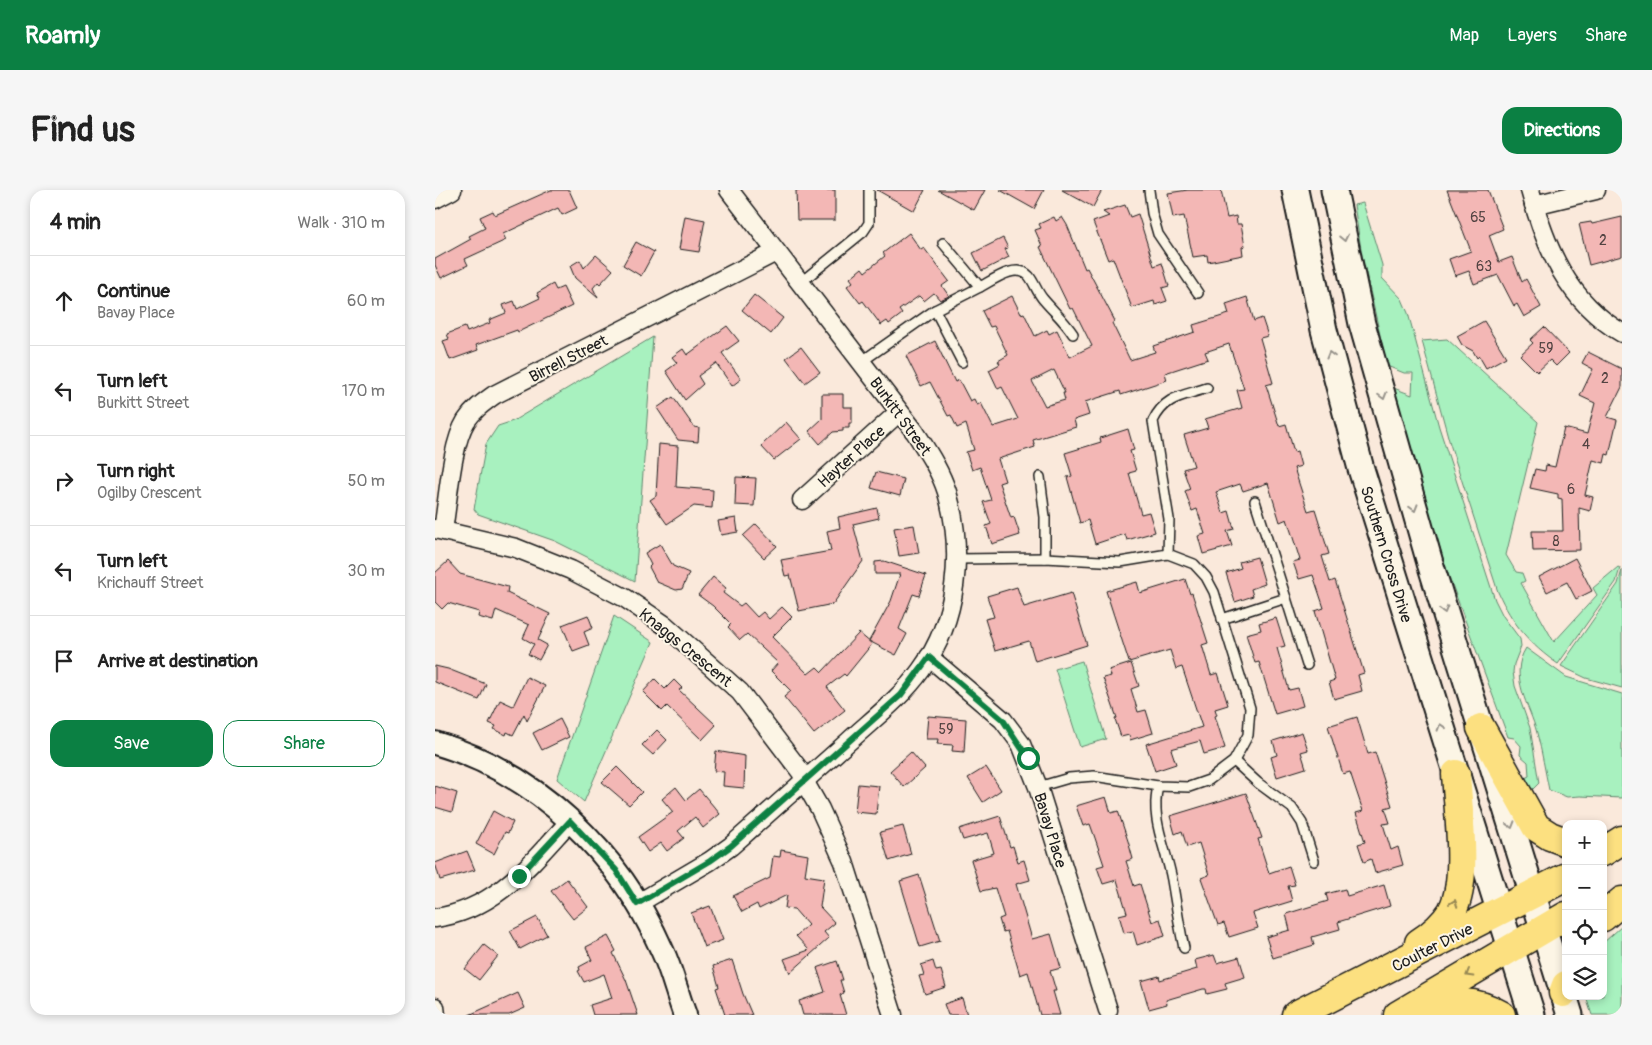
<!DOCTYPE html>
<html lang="en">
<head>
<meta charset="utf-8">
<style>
  body { margin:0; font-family:Pangolin,sans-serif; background:#f6f6f6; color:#222 }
  .controls { position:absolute; right:15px; bottom:15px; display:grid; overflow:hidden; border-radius:10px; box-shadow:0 2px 8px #0003 }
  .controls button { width:45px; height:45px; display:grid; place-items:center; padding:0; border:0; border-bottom:1px solid #e0e0e0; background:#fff; color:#222; font:25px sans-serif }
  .stop { position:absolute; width:15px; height:15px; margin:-11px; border:4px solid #0b8043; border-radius:50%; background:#fff }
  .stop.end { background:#0b8043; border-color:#fff; box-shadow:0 1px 5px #0008 }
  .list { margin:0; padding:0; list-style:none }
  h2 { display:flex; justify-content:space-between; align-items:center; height:65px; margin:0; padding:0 20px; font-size:21px }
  h2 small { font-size:16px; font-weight:400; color:#767676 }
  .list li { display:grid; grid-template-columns:32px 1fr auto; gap:15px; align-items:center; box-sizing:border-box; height:90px; padding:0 20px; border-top:1px solid #e0e0e0 }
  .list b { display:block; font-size:19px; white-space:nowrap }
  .list p { margin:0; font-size:16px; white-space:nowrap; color:#767676 }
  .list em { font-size:16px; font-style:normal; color:#767676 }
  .actions { display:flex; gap:10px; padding:15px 20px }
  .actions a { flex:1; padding:11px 0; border:1px solid #0b8043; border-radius:15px; text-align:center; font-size:18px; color:#0b8043 }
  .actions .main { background:#0b8043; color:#fff }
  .icon { flex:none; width:28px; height:28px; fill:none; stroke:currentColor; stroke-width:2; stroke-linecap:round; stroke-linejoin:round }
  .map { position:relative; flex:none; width:1187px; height:825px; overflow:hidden; border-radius:15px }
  header { display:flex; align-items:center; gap:30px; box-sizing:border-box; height:70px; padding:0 25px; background:#0b8043; color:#fff }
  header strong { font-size:24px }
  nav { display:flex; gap:28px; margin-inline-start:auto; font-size:18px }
  .intro { display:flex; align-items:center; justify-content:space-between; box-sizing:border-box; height:120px; padding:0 30px }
  h1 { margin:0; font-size:35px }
  .button { padding:12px 22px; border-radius:15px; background:#0b8043; color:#fff; font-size:18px; font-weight:700 }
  main { display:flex; gap:30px; padding:0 30px }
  aside { flex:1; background:#fff; border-radius:15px; box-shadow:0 2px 8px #0003 }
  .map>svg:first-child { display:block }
  .green { fill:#a8f1bf; stroke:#62866e }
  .building { fill:#f3b7b5; stroke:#1c1c1c; fill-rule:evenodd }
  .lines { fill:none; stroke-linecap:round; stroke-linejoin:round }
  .service-casing { stroke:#1c1c1c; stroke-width:12 }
  .minor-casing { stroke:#1c1c1c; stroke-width:21 }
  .tertiary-casing { stroke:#1c1c1c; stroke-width:26 }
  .secondary-casing { stroke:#1c1c1c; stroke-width:29 }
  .primary-casing { stroke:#1c1c1c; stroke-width:31 }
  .service { stroke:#fcf5e5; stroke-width:9 }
  .minor { stroke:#fcf5e5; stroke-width:18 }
  .tertiary { stroke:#fcf5e5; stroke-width:22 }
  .secondary { stroke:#fcf5e5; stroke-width:25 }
  .primary { stroke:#fce080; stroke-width:28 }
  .oneway { stroke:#97938b }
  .oneway2 { stroke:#978853 }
  .route { stroke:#0b8043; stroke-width:6 }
  .labels { text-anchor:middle; stroke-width:4; stroke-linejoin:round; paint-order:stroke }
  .number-label { font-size:14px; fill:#524342 }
  .street-label { font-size:16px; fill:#1c1c1c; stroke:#fcf5e5 }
</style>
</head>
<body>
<header>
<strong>Roamly</strong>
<nav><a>Map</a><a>Layers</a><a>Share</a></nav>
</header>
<div class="intro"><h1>Find us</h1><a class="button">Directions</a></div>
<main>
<aside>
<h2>4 min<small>Walk · 310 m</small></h2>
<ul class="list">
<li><svg class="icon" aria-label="ahead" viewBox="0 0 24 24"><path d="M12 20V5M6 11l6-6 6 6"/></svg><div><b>Continue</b><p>Bavay Place</p></div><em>60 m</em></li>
<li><svg class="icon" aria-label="left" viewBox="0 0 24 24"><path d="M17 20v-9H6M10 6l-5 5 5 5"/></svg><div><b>Turn left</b><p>Burkitt Street</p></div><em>170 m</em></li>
<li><svg class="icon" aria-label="right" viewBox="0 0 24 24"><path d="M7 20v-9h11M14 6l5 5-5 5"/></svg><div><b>Turn right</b><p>Ogilby Crescent</p></div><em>50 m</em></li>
<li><svg class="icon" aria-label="left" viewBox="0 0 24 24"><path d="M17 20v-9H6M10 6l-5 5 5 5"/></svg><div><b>Turn left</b><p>Krichauff Street</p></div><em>30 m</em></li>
<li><svg class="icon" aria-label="arrive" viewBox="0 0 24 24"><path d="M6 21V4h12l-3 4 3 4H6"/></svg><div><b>Arrive at destination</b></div></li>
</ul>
<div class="actions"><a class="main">Save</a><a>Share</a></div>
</aside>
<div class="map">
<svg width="1187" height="825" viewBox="0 0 1187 825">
  <rect width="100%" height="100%" fill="#fae9db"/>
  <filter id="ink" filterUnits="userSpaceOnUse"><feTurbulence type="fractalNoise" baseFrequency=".02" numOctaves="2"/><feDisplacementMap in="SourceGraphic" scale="10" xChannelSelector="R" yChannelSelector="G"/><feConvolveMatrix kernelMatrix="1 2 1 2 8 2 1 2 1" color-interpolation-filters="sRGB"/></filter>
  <g filter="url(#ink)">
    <g class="green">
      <path d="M928 13 947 75V88L967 109 973 123 1004 237 1060 410 1068 426 1085 449 1086 456 1079 474 1078 482 1080 496 1095 538 1104 593 1098 599 1091 595 1090 588 1094 586 1093 572 1085 565 1086 556 1079 548 1073 547 1012 381 956 197 977 205 978 183H969L952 176 927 65 919 15Z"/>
      <path d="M218 147 200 391 120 351 43 324 39 319 51 254 63 236 78 231Z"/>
      <path d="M1012 149 1103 232 1071 365 1081 382 1087 383 1090 391 1086 393 1119 452 1162 405 1158 398 1183 377 1185 378 1181 392 1123 474C1095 455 1077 433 1063 402L1015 254 987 151Z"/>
      <path d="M1187 380V498L1151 488 1126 476 1183 394Z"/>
      <path d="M179 426 218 452 149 612 122 589Z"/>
      <path d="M1091 458 1131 487 1187 504V608L1145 606 1132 607 1114 600C1110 581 1107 562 1102 543 1095 516 1073 486 1091 458Z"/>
      <path d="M647 471 671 549 645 557 620 479Z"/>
      <path d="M1187 736V825H1157L1151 807 1168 806V753Z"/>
    </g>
    <g class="building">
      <path d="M116 0H134L142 18 127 25 123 18 68 44 71 50 30 69 33 75 6 88 0 75V69L36 49 34 46 50 38 45 27 58 21 60 25Z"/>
      <path d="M361 0H400V30H362Z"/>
      <path d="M442 0H490L479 21Z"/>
      <path d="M503 0H550L539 20Z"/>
      <path d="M565 0H609L599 19Z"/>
      <path d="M627 0H667L658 17Z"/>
      <path d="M753 0H786L792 28 801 26 802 34H806L810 56 807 57 808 65 773 72 772 65 758 67 749 26 738 28 733 3Z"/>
      <path d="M1012 0H1053L1068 39 1054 45 1064 72 1077 67 1087 92 1091 89 1106 117 1089 127 1082 114 1079 116 1063 85 1039 94 1034 81 1020 86 1014 69 1036 61Z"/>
      <path d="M690 15 695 27 703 24 719 76 727 73 734 96 727 98 732 111 720 115 719 111 697 118 678 68 673 70 658 32 674 26 668 22Z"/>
      <path d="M250 26 270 30 264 62 244 59Z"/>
      <path d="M619 27 621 31 627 27 632 35 650 79 652 78 680 131 677 133 695 170 720 162 718 156 760 142 758 135 794 124 791 114 812 107 819 131 827 128 833 146 825 148 838 193 831 195 844 236 851 234 859 262 862 261 866 276 859 278 873 321 880 319 894 364 887 366 895 392 900 390 929 483 923 485 927 501 899 509 894 492 900 490 880 421 889 418 878 385 864 389 858 372 865 370 860 354 852 329 845 332 833 293 808 301 805 294 781 302 788 323 794 321 799 339 792 341 797 356 768 364 763 346 770 344 762 319 757 321 750 301 755 299 748 279 759 276 749 245 773 238 770 229 807 218 802 200 809 199 794 154 770 162 773 169 730 183 732 190 686 205 685 201 650 212 654 225 639 230 641 237 598 250 600 257 563 269 570 291 564 293 576 328 579 327 585 345 557 354 551 336 556 334 548 312 556 310 545 277 537 280 531 262 539 260 531 234 522 238 516 225 513 226 495 192 486 196 471 166 500 151 520 192 524 190 535 211 539 209 542 215 546 213 558 237 583 229 567 197 563 199 554 180 565 174 563 171 573 165 559 136 555 137 547 121 577 106 586 124 589 123 600 146 612 140 614 144 622 140 635 167 657 156 638 118 635 119 605 57 607 56 600 40 606 38 604 34ZM619 180 630 203H628L630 210 610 216 597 191Z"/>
      <path d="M1187 27V66L1154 75 1144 34 1156 32 1157 34Z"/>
      <path d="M474 43 486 60 489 58 514 91 507 96 514 106 505 110 499 103 489 111 484 106 464 120 467 124 454 134 452 131 446 135 428 111 425 113 412 96 418 92 415 88 427 78 430 82 450 66 448 63Z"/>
      <path d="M568 48 573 58 570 59 574 67 547 81 538 63Z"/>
      <path d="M201 52 219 62 206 86 188 75Z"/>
      <path d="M161 65 178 80 165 94 163 92 158 98 163 108 140 88 135 76 145 70 149 78Z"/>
      <path d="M118 94 121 100 128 97 137 116 83 142 82 140 41 155 43 160 15 170 8 151 14 149 12 144 30 137 32 142 55 133 54 130 71 123 68 115 79 111 82 119 105 108 102 103Z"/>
      <path d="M319 105 348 128 336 144 307 120Z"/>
      <path d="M1049 131 1071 167 1051 178 1044 166 1042 168 1038 161 1027 155 1022 146Z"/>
      <path d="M292 136 304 151 287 163 306 189 297 196 281 173 263 186 268 194 250 210 231 181 242 173 237 167 248 159 252 165Z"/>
      <path d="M1109 137 1134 163 1121 176 1115 170 1102 182 1085 165 1098 153 1095 150Z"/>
      <path d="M366 157 385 182 370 193 351 168Z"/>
      <path d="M1153 162 1187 179V197L1172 227 1182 230 1174 265 1171 264 1169 273 1158 270 1150 305 1158 307 1155 321 1144 318 1145 360 1098 361 1097 341H1128L1127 309 1123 308V304L1095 298 1100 279 1110 281 1111 275 1120 277 1129 238 1152 244 1160 213 1145 206 1158 179 1147 173Z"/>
      <path d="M387 204H408V217H417V233H414V238H408V241L398 242 385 254 374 241 387 229Z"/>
      <path d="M238 207 259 237 264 238 263 252 243 250 222 218Z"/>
      <path d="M351 232 366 249 339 270 326 256Z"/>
      <path d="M693 239 699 260 695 261 701 281 694 283 706 324 714 322 720 342 692 350 690 344 660 354 653 330 645 333 632 287 637 286 630 263 666 252 665 248Z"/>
      <path d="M224 254 243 256 241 297 278 300 277 318 259 316 232 334 215 310 221 306Z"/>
      <path d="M441 282 469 289 465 306 436 298Z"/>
      <path d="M301 287 321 288 319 316 300 315Z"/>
      <path d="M442 318 444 328 418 334 428 371 398 414 364 421 355 385 350 386 346 370 396 361 392 341 405 338 403 327Z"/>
      <path d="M301 328 303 342 286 345 283 331Z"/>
      <path d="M321 334 342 356 329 368 308 346Z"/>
      <path d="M479 335 484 363 464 366 459 338Z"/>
      <path d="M225 354 238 376 254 383 247 399 241 400 222 392 214 377 216 375 210 363Z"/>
      <path d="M822 367 830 394 816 399 818 406 800 412 791 383 806 378 804 372Z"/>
      <path d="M1140 368 1157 401 1141 409 1132 392 1112 402 1104 387Z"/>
      <path d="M13 371 25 384 73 397 72 403 115 424 103 450 112 455 104 470 93 464 99 454 88 448 94 435 61 420 58 431 43 427 44 422 13 413 7 419 0 412V383Z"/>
      <path d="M449 371 491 385 484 406 478 404 464 439 472 444 461 465 434 451 456 411 465 384H440V372Z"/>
      <path d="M278 387 291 398 288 403 305 416 309 413 322 427 328 422 334 429 347 417 357 427 337 447 373 484 382 477 387 482 424 443 437 454 411 486 409 484 392 497 410 520 379 544 349 507 356 501 336 481 343 473 312 444 305 450 293 437 296 434 278 416 263 405Z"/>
      <path d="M750 389 755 404 757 403 773 453 767 455 776 485 783 483 793 515 780 519 782 525 780 526 790 558 769 564 765 551 736 559 741 574 720 581 711 554 767 537 747 477 741 479 735 460 694 472 671 401 702 392 705 403Z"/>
      <path d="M582 397 589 417 636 403 652 455 600 471 594 451 560 461 550 429 559 427 552 406Z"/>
      <path d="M153 425 158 438 149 442 154 455 138 461 127 435Z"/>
      <path d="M841 428 850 456 842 458 854 500 863 498 868 516 840 524 824 472 820 473 811 444 826 440 824 433Z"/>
      <path d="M696 473 704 496 696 499 703 522 711 520 718 543 695 550 694 545 686 547 680 529 682 528 668 488 676 486 674 480Z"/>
      <path d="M0 476 13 479 51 494 44 510 0 492Z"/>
      <path d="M92 487 110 496 92 531 89 524 78 545 72 542 71 545 59 539 61 536 54 533 65 510 78 516Z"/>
      <path d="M220 489 230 499 239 490 247 498 244 500 281 535 267 550 232 516 227 521 208 502Z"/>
      <path d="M493 526 531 529 529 562 517 561 518 555 502 554 503 549H491Z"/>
      <path d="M922 527 933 564 940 562 957 616 950 618 955 633 948 634 956 660 963 657 968 675 940 683 936 669 929 672 923 654 930 652 921 623 928 621 915 582 908 584 893 536Z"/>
      <path d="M125 529 134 547 107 560 98 543Z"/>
      <path d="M222 540 232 550 218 565 207 555Z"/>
      <path d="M867 542 873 560 866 562 871 578 842 587 836 567 842 565 838 551Z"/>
      <path d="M281 561 310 566 309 598 288 596 289 582 279 581Z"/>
      <path d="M476 562 490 578 469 597 455 581Z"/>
      <path d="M182 577 207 602 194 615 167 592Z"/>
      <path d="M551 577 566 600 548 612 533 588Z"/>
      <path d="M423 594 444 596 441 624 420 622Z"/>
      <path d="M0 596 22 603 17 622 0 617Z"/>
      <path d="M241 597 251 610 264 599 285 624 268 638 260 627 243 641 249 648 232 661 226 653 213 662 203 647 238 622 227 609Z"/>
      <path d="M811 603 827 648 823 649 834 683 854 676 860 695 853 696 857 711 818 723 823 738 794 747 789 733 783 735 766 688 774 685 764 653 752 657 747 641 740 644 735 626Z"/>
      <path d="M671 607 676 623 683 621 693 651 698 669 691 671 699 696 705 694 717 732 725 729 730 746 702 755 698 741 689 743 684 725 692 723 682 690 668 694 662 677 669 675 660 648 655 634 648 636 641 616Z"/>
      <path d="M58 621 78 632 73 643 70 642 59 664 41 654Z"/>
      <path d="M565 626 575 657 578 656 583 672 589 670 595 690 581 694 597 749 616 744 626 778 615 781 621 801H618L625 825H605L593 782 585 785 572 741 568 742 564 729 569 727 560 698 546 701 536 670 559 663 553 643 528 650 524 639Z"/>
      <path d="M468 636 476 664 454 671 445 642Z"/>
      <path d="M346 660 373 665 370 685 389 688 385 717 400 733 389 742 394 748 355 783 349 769 374 760 361 746 373 735 359 719 350 718 352 705 324 719 322 714 307 722 298 706 335 688 338 666 345 667Z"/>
      <path d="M32 661 40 680 5 690 0 673Z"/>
      <path d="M484 685 505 751 485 757 465 691Z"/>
      <path d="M132 689 153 717 138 729 116 701Z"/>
      <path d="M949 695 955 716 903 732 905 739 877 747 879 755 838 768 831 747 855 740 851 724 893 711 891 704 910 699 912 706Z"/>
      <path d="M275 716 288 750 269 757 256 723Z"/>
      <path d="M102 727 112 745 85 759 75 741Z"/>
      <path d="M173 746 181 761 178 763 191 790 203 825H158L155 815 177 808 169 784 149 792 143 781 145 780 144 777 157 770 151 757Z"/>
      <path d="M49 755 63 766 44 790 30 779Z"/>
      <path d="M779 765 782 773 804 767 810 787 790 793 792 799 772 804 771 799H768L731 810 732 814 714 819 706 791 724 786 725 790 762 779 760 770Z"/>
      <path d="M297 770 308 804 317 825H290L281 798 284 797 278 776Z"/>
      <path d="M402 771 408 790H405L409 803 405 805 411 825H368L364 811 390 802 382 778Z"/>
      <path d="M498 771 501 781 506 780 511 797 490 804 484 786 489 785 486 775Z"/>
      <path d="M83 803 90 818 74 825H34Z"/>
      <path d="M527 808 532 825H513L509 814Z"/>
    </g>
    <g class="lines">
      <g class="service-casing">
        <g id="service">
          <path d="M714 0 717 23 723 44 763 103"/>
          <path d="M365 93 428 42 434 33V0"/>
          <path d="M545 97C557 91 581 72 594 86 599 92 602 102 608 109 618 121 629 130 638 144"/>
          <path d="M500 120 545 97 508 53"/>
          <path d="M426 172 500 120 527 172"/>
          <path d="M605 287 610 327V368"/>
          <path d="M733 364 734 329 718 231C730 206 748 206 772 198"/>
          <path d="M522 369 610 368 685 372 733 364 759 374 771 387 779 402 815 518 813 545 799 571 774 590 754 597 723 596 659 586 634 588 603 597"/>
          <path d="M851 408 872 475"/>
          <path d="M787 429 851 408 820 311"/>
          <path d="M799 571 823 593 857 618 867 633 879 671"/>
          <path d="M723 596C715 630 731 657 737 690 741 713 744 735 749 758"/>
        </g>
      </g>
      <g class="minor-casing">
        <g id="minor">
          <path d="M1095 0C1110 57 1133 112 1187 143"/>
          <path d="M0 9 17 0"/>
          <path d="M1099 15 1161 0"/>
          <path d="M367 310 464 222"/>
          <path d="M0 339 81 358 136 380 190 408 231 436 305 502 366 582 373 598 385 619 409 672 458 825"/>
          <path d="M8 340C13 312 16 255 31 231 38 220 48 213 59 205L341 62"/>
          <path d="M494 467 568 530 586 554 603 597 673 820"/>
          <path d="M202 714 275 671 296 656C335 621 374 587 413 552 438 529 466 508 486 480 523 430 529 361 512 302 505 280 492 261 480 242L294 0"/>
          <path d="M0 728C61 720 96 673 135 631"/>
          <path d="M0 817 1 825"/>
        </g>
      </g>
      <g class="tertiary-casing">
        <path id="tertiary" d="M0 553C103 583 184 663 227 760 237 781 242 804 250 825"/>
      </g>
      <g class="secondary-casing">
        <g id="secondary">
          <path d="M860 0 889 140 926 279 1097 825"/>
          <path d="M899 0 927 134 995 373 1135 825"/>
        </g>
      </g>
      <g class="primary-casing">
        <g id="primary">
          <path d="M1046 538 1101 637 1115 646 1131 652"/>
          <path d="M1168 662 1187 650"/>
          <path d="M1168 727 1187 711"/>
          <path d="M984 753C996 745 1009 734 1017 721 1034 691 1023 619 1021 584"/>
          <path d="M1128 803 1131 795"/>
          <path d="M989 818C1017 811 1040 809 1066 825"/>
          <path d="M861 825 1131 687"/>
          <path d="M963 825 1131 726"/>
        </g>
      </g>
      <use href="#service" class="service"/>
      <use href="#minor" class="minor"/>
      <use href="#tertiary" class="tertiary"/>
      <use href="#secondary" class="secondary"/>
      <use href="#primary" class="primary"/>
    </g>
    <defs><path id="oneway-chevron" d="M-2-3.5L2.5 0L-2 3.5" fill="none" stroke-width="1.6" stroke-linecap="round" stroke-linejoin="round" transform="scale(1.25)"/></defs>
    <g class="oneway">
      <use href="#oneway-chevron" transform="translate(909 48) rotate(78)"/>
      <use href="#oneway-chevron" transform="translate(895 165) rotate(-105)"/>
      <use href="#oneway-chevron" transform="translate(948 206) rotate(74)"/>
      <use href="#oneway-chevron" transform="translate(979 318) rotate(74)"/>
      <use href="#oneway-chevron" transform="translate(1009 420) rotate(73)"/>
      <use href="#oneway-chevron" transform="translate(1006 537) rotate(-107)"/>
      <use href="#oneway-chevron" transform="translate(1076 635) rotate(73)"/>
    </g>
    <g class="oneway2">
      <use href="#oneway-chevron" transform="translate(1019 713) rotate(-70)"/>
      <use href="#oneway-chevron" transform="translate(1034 784) rotate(150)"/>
    </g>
  </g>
  <g class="lines" filter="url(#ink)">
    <path class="route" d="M84 686 135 631 181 680 202 714 275 671 296 656 466 505 494 467 568 530 593 568"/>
  </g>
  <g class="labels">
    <g class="number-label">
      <text x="1043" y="32">65</text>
      <text x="1168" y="55">2</text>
      <text x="1049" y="81">63</text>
      <text x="1111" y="163">59</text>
      <text x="1170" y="193">2</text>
      <text x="1151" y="259">4</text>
      <text x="1136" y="304">6</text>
      <text x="1121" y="356">8</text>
      <text x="511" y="544">59</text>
    </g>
    <g class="street-label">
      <text transform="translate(133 168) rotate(-27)" y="6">Birrell Street</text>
      <text transform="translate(466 226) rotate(54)" y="6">Burkitt Street</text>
      <text transform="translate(416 266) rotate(-42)" y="6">Hayter Place</text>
      <text transform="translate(952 364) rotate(73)" y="6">Southern Cross Drive</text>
      <text transform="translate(251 457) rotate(39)" y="6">Knaggs Crescent</text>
      <text transform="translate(616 640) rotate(73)" y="6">Bavay Place</text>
      <text transform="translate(997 757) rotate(-27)" y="6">Coulter Drive</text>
    </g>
  </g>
</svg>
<div class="controls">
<button>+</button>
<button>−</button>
<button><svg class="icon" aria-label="locate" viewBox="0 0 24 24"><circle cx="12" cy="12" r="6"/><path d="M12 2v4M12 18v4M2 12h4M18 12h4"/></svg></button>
<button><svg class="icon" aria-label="layers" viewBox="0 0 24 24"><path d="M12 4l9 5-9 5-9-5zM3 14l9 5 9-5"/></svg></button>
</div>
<div class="stop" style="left:593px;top:568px"></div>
<div class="stop end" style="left:84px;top:686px"></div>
</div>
</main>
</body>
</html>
